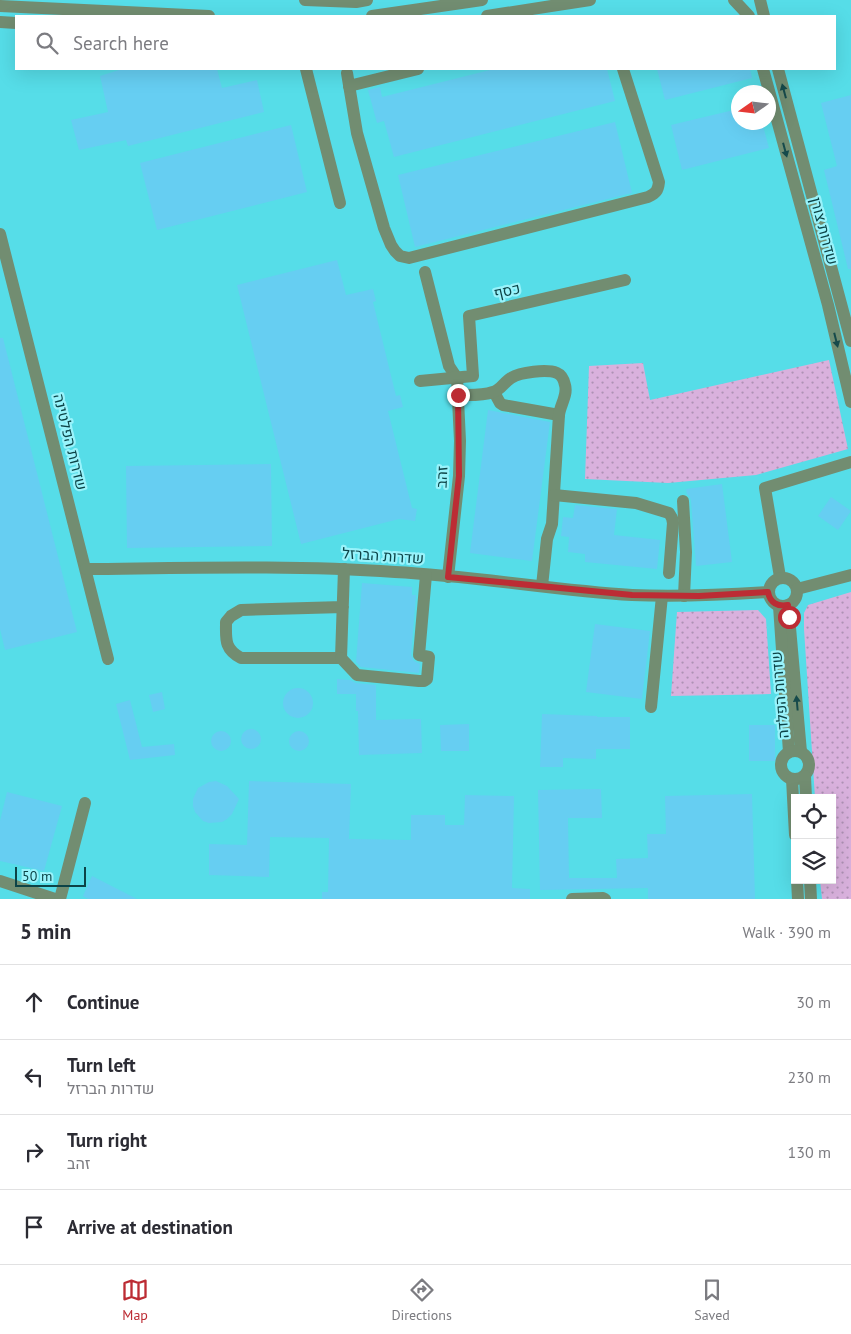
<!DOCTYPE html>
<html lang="en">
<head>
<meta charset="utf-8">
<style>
  body { margin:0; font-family:"PT Sans",Heebo,sans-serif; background:#f7f7f7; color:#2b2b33 }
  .controls { position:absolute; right:15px; bottom:15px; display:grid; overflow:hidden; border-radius:0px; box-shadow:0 5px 20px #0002 }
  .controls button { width:45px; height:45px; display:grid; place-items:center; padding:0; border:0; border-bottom:1px solid #e1e1e2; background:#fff; color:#2b2b33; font:25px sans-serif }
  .compass { position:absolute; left:731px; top:85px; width:45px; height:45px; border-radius:50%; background:#fff; box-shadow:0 5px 20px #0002; rotate:256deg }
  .scale { position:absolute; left:15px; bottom:12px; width:71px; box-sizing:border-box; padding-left:5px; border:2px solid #0c4347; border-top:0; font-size:14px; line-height:18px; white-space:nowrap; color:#0c4347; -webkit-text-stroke:4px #99f3fb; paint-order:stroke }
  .stop { position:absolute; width:15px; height:15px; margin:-11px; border:4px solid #bc2c34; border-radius:50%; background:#fff }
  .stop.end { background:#bc2c34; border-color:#fff; box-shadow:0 1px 5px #0008 }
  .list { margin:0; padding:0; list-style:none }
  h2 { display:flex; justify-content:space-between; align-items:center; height:65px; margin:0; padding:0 20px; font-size:21px }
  h2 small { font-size:16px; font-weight:400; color:#7c7c81 }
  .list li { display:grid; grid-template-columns:32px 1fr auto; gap:15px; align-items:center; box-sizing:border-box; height:75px; padding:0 20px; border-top:1px solid #e1e1e2 }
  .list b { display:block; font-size:19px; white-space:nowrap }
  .list p { margin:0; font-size:16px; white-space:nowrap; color:#7c7c81 }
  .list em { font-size:16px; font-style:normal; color:#7c7c81 }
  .icon { flex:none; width:28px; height:28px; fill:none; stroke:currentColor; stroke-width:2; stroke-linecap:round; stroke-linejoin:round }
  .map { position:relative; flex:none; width:851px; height:899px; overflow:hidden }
  .search { position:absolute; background:#fff; box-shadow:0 5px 20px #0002; left:15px; right:15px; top:15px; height:55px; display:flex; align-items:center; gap:12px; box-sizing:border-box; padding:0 18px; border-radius:0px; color:#7c7c81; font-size:19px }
  .sheet { height:365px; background:#fff }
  nav { display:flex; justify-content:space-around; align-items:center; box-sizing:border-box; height:70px; border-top:1px solid #e1e1e2; background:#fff; font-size:14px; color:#7c7c81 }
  nav a { display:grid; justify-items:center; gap:2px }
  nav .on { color:#bc2c34 }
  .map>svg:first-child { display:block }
  .built { fill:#56dde8; fill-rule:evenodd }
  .grass { fill:url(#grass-dots) }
  .building { fill:#66cef2 }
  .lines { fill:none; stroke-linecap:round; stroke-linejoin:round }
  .minor { stroke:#728d71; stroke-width:12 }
  .oneway { fill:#164a4b }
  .route { stroke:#bc2c34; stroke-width:6 }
  .labels { text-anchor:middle; stroke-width:4.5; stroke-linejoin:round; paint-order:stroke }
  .street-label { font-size:15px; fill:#0c4347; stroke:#99f3fb }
</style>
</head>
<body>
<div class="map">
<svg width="851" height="899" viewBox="0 0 851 899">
  <defs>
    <pattern id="grass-dots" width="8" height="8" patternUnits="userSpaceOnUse" patternTransform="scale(1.25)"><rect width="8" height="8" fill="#d9b1dd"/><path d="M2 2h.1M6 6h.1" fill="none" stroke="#ae92b5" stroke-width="1.8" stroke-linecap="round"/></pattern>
  </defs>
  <rect width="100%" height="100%" fill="#71e9f4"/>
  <path class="built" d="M0 0H851V899H0ZM16 16H835V69H16ZM738 92H768V122H738ZM795 798H832V880H795Z"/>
  <g class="grass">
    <path d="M829 360 848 449 756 475 668 483 585 479 589 366 643 363 650 400Z"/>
    <path d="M851 592V899H822L820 880H832V798H815L804 629V613L808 605Z"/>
    <path d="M758 610 766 619 771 694 671 696 677 612Z"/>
  </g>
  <g class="building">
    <path d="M119 69H217L222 88 257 80 264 112 128 146 126 140 79 150 71 120 108 112 100 76 119 70Z"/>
    <path d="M494 69H607L615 101 394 157 384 121 377 123 368 90 380 87 382 97Z"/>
    <path d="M657 69H750L752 78 665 100Z"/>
    <path d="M851 95V269H848L824 170 837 166 821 103Z"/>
    <path d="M738 109V122H762L769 148 682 170 671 125Z"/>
    <path d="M615 122 632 193 415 247 398 175Z"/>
    <path d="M291 125 307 192 157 230 140 163Z"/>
    <path d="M337 260 346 295 373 289 376 301 373 302 396 396 400 395 403 407 388 411 412 508 417 509 415 521 399 519 301 544 237 285Z"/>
    <path d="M0 338H3L77 632 5 650 0 629Z"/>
    <path d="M488 410 550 422 532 561 470 553Z"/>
    <path d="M271 464 272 546 127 548 126 466Z"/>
    <path d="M722 484 732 562 696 566 691 501 690 497 687 494 686 489Z"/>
    <path d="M831 497 851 511 838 530 818 516Z"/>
    <path d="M575 505 617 509 614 535 660 540 657 569 585 562V554L568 552 569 537 561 536 563 517 573 518Z"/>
    <path d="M362 583 412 587V595H416L411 655 414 661 420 664 419 673 361 667 356 662Z"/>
    <path d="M595 624 650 631 642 699 586 692Z"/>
    <path d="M337 679 350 680 356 683 376 685V720L421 719 422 753 359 755 358 711H356V694H337Z"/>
    <circle cx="298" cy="703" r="15"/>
    <path d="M162 692 165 709 153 712 149 695Z"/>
    <path d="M130 700 142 747 174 744 175 755 130 760 116 704Z"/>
    <path d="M542 714 597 716V717H630V749H596V759L563 758V767H540Z"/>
    <path d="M469 724V751H441L440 725Z"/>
    <rect x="749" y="725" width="26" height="36"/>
    <circle cx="251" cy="739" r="10"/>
    <circle cx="299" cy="741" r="10"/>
    <circle cx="221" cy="741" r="10"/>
    <path d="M216 781 227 786 239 799 232 814 227 819 222 822 209 823 203 821 195 812 193 806V799L198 788 209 782Z"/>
    <path d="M249 781 351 784 349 839 411 840V815H445V825H464L465 795 514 796 512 888 530 889V899H322V892H328L329 838 270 837 269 877 209 875V844L247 845Z"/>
    <path d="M601 789 602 818H568L569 878H617L616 859 648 858 647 834H666L665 796 752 794 755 899H648V888L540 890 538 790Z"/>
    <path d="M7 792 62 806 44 871 0 861V821Z"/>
    <path d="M92 876 137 899H88L83 896Z"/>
  </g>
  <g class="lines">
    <g class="minor">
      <path d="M305 0 356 2 367 0"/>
      <path d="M734 0 749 16"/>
      <path d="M760 0 764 16"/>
      <path d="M0 6 209 16"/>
      <path d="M372 16 482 0"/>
      <path d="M487 16 590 0"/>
      <path d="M0 22 16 23"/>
      <path d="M306 69 340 203"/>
      <path d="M763 69 828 305 851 402"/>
      <path d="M778 69 851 341"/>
      <path d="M347 73 357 133 384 228 391 245 395 251 400 256 409 258 648 197C656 193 658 191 659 182L623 69"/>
      <path d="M349 86 418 69"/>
      <path d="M0 234 108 659"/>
      <path d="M425 272 449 366 457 378 460 441 459 476 448 577"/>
      <path d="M420 381 473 376 469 316 625 280"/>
      <path d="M494 392 500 403 503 405 559 415"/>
      <path d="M458 395C469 395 482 396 493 392 501 390 504 382 511 378 520 372 547 369 557 373 562 375 564 380 565 385 568 395 560 405 559 415L552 524 547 539 542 586"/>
      <path d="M554 495 636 503 669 513 672 518 673 523 669 573"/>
      <path d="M683 501 686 552 684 596"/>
      <path d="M86 569C189 568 292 565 395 572 475 576 553 590 632 595 678 597 723 595 768 592"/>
      <path d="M780 577 765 488 851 462"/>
      <circle cx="783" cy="592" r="14"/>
      <path d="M797 589 851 575"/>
      <path d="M788 605 801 752"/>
      <path d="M779 606 789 752"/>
      <path d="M343 607 241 610 231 616 226 622C226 639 224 649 241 658H341L344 569"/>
      <path d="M341 658 357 675 419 681H424L427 679 429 657 419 655 426 575"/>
      <path d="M651 707 662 596"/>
      <circle cx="795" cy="765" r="14"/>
      <path d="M805 776 806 798"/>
      <path d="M792 779 795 835"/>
      <path d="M797 880 798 899"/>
      <path d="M810 880 811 899"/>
      <path d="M0 881 55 899"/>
      <path d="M60 899 85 803"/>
      <path d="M572 899 603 898 605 899"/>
    </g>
  </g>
  <defs><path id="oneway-solid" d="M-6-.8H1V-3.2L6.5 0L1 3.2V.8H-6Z" transform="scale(1.25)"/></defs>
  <g class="oneway">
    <use href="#oneway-solid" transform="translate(784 91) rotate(-105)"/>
    <use href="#oneway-solid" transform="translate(785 150) rotate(75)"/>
    <use href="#oneway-solid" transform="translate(836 340) rotate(76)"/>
    <use href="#oneway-solid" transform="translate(797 703) rotate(-95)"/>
  </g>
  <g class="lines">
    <path class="route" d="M458 395 459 476 448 577 632 595 699 596 768 592C770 603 778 607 788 605L789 617"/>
  </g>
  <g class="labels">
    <g class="street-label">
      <text transform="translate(824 231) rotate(75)" y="5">שדרות צורן</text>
      <text transform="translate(507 291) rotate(-13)" y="5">כסף</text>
      <text transform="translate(70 442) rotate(76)" y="5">שדרות הפלטינה</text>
      <text transform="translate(442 477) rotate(-87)" y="5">זהב</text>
      <text transform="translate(383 556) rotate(4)" y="5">שדרות הברזל</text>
      <text transform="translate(780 695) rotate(-95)" y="5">שדרות הפלדה</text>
    </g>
  </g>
</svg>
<div class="controls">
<button><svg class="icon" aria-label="locate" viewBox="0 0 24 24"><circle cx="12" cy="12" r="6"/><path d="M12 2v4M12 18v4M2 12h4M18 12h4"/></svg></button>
<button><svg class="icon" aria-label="layers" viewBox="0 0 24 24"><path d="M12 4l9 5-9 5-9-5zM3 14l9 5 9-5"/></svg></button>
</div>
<svg class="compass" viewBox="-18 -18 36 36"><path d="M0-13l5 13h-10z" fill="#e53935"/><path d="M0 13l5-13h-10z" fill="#7c7c81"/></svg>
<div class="scale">50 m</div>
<div class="stop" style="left:789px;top:617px"></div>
<div class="stop end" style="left:458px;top:395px"></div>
<div class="search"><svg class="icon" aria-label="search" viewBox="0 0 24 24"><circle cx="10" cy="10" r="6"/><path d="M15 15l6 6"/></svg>Search here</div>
</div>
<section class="sheet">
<h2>5 min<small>Walk · 390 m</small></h2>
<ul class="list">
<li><svg class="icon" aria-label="ahead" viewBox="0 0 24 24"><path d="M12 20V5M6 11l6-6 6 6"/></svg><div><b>Continue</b></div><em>30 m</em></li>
<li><svg class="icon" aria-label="left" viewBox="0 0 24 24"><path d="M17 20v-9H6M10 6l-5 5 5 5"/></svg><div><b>Turn left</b><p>שדרות הברזל</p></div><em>230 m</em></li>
<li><svg class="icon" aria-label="right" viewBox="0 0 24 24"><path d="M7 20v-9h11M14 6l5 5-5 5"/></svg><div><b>Turn right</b><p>זהב</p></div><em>130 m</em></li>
<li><svg class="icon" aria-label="arrive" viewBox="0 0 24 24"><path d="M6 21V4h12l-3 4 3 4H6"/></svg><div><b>Arrive at destination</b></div></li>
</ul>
</section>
<nav>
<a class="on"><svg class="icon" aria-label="map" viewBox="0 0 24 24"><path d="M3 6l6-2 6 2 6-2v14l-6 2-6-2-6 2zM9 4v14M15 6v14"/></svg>Map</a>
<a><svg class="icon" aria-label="directions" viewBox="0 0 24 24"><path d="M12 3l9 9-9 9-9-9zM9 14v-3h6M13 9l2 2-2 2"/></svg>Directions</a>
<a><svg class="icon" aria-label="saved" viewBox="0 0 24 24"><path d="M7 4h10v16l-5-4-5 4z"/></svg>Saved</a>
</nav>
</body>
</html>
